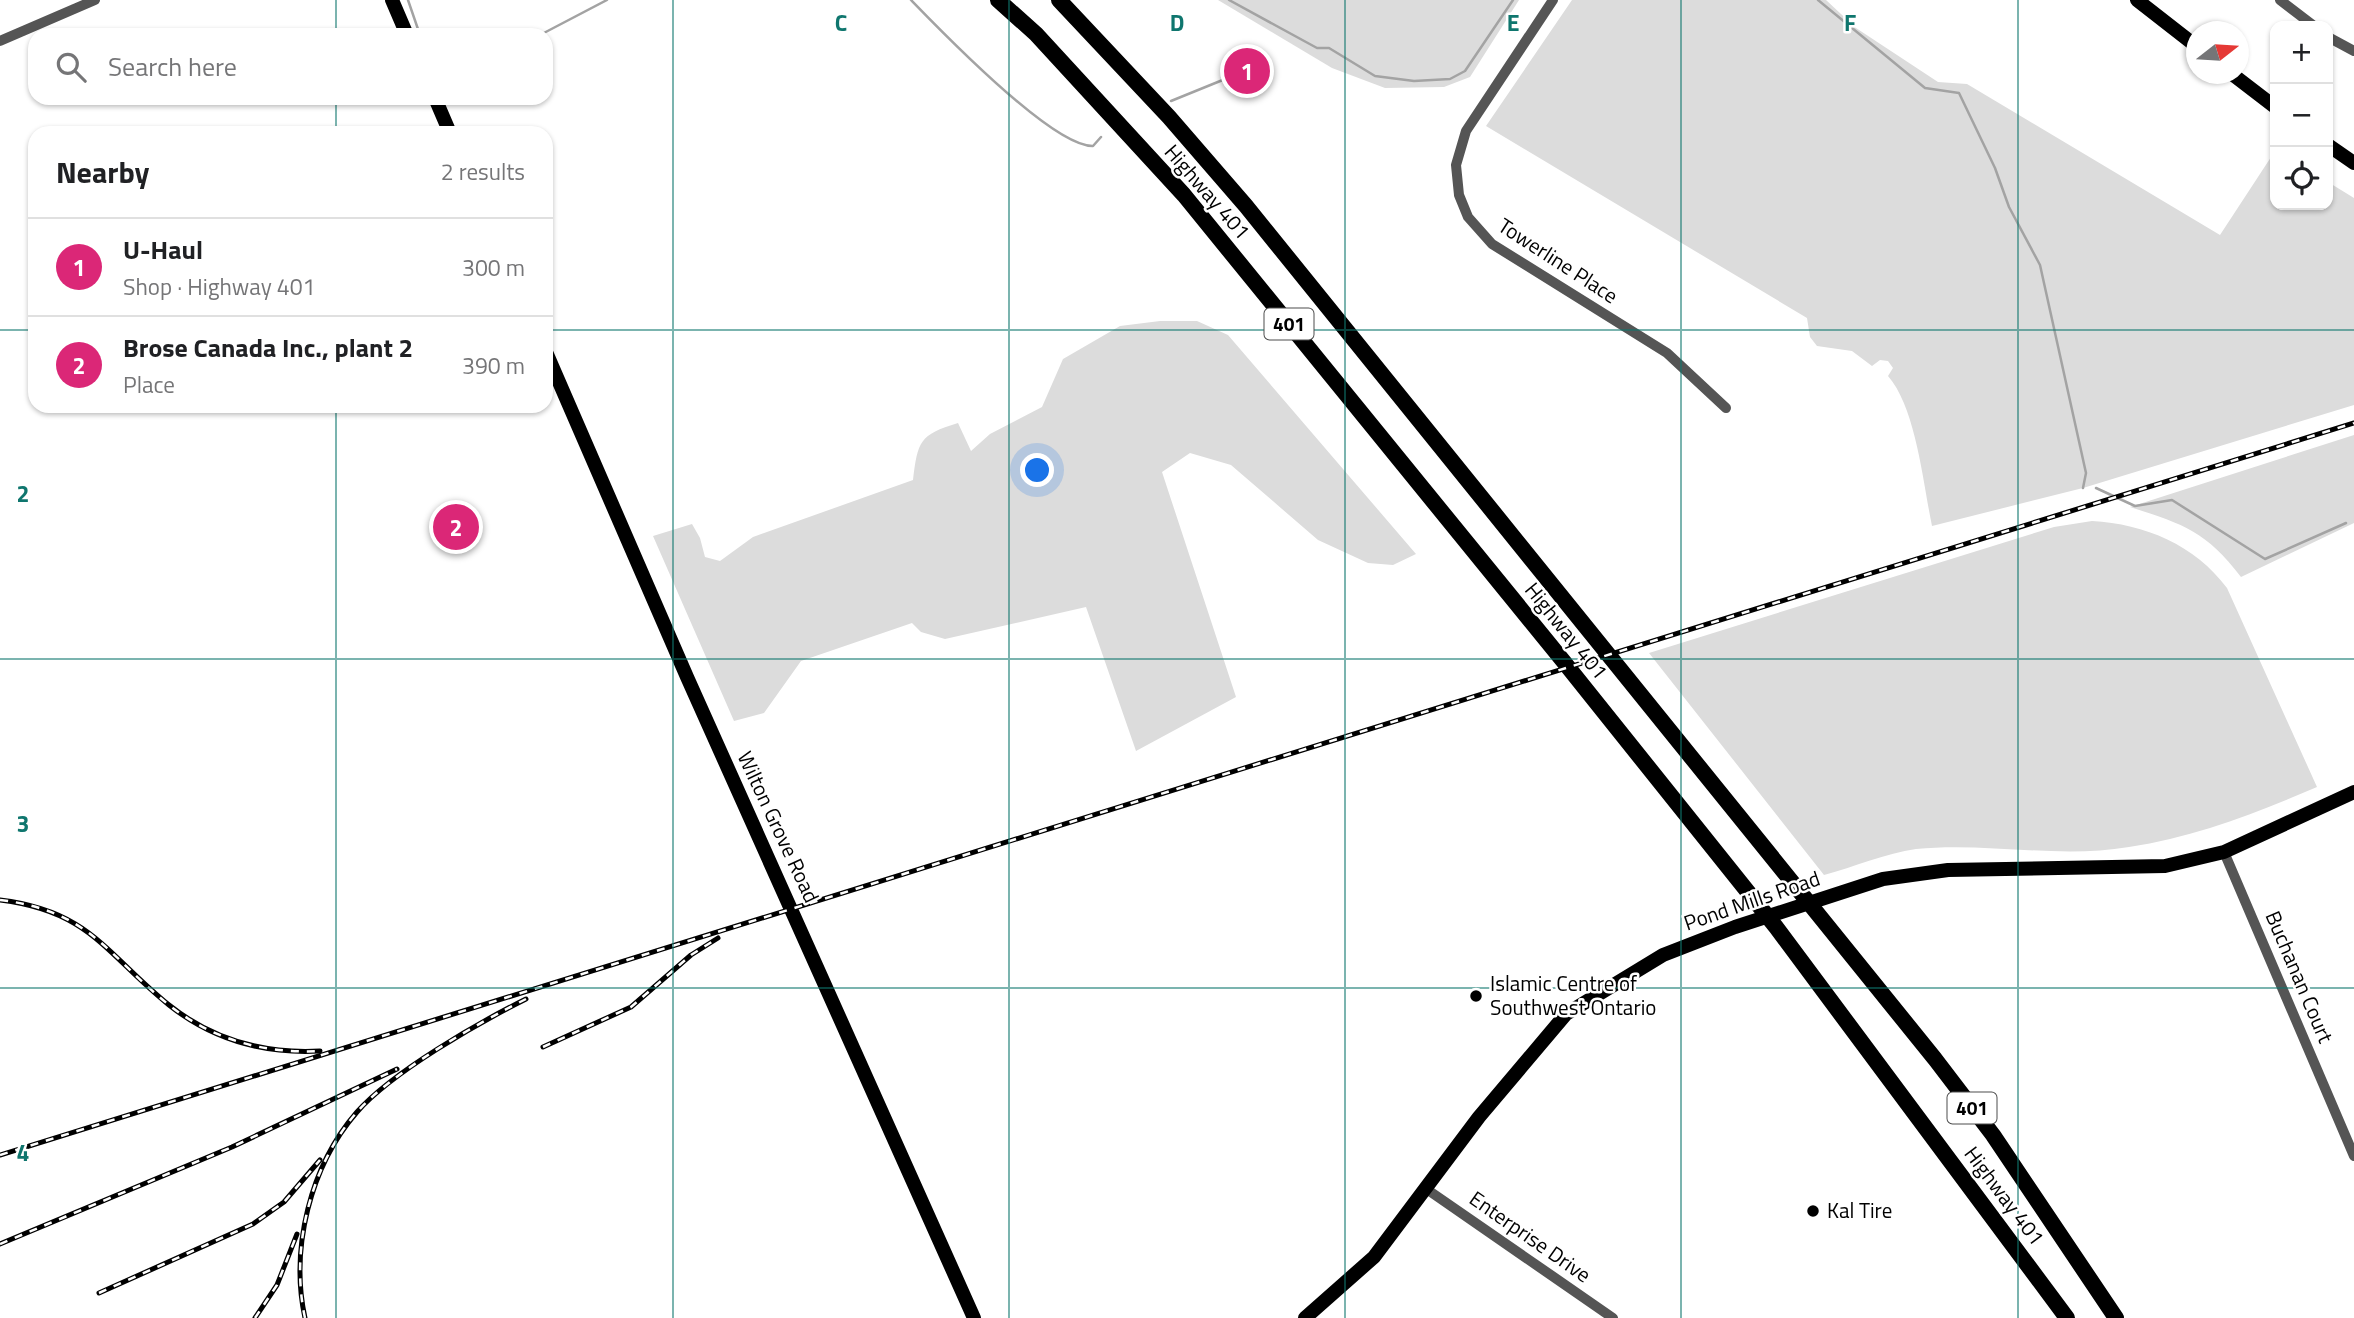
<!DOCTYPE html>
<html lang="en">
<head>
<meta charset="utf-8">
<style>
  body { margin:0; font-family:"Titillium Web",sans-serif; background:#f2f2f2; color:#202124 }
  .controls { position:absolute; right:21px; top:21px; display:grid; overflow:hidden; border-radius:14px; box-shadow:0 2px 5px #0004 }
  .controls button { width:63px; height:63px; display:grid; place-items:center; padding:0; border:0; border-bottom:2px solid #e0e0e0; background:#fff; color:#202124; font:35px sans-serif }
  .compass { position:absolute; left:2186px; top:21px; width:63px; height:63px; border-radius:50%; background:#fff; box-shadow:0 2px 5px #0004; rotate:73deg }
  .you { position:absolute; left:1038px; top:471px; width:24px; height:24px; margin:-18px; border:5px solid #fff; border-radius:50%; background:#1a73e8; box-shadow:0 0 0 10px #1a73e833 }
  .badge { display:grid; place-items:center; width:46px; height:46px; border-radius:50%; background:#db2777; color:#fff; font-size:23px; font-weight:700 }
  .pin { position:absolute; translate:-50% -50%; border:4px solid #fff; box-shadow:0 2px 7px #0006 }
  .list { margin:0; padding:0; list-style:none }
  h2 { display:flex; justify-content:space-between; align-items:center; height:91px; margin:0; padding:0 28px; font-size:30px }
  h2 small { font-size:23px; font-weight:400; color:#757577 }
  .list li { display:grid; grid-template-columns:46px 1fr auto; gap:21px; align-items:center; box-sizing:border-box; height:98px; padding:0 28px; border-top:2px solid #e0e0e0 }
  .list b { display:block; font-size:26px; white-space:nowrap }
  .list p { margin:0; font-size:23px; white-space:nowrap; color:#757577 }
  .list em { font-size:23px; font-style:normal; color:#757577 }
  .icon { flex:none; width:38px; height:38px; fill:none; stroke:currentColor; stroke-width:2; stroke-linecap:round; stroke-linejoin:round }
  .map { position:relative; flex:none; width:2354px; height:1318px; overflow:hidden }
  .search { position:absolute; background:#fff; box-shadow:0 2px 5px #0004; left:28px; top:28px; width:525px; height:77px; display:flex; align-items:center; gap:18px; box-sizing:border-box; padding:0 24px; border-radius:21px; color:#757577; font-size:26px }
  .panel { position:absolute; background:#fff; box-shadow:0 2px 5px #0004; left:28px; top:126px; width:525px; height:287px; border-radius:21px }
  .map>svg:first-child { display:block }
  .green { fill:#dcdcdc }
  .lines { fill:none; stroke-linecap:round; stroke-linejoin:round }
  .stream { stroke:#a3a3a3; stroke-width:2.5 }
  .minor { stroke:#555; stroke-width:10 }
  .major { stroke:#000; stroke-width:14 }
  .highway { stroke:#000; stroke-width:16 }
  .rail-casing { stroke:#000; stroke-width:5 }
  .rail { stroke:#fff; stroke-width:2.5; stroke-dasharray:8; stroke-linecap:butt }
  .grid { fill:none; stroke:#0f766e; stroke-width:2; stroke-opacity:0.55 }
  .poi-dot { fill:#000; stroke:#fff; stroke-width:2.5 }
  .labels { text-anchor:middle; stroke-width:5; stroke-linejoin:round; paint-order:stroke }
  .shield { fill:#fff; stroke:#4c4c4c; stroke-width:2 }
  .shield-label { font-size:19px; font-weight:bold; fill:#000 }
  .street-label { font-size:21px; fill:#000; stroke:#fff }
  .poi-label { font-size:21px; fill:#000; stroke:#fff; text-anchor:start }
  .grid-label { font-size:23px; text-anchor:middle; font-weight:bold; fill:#0f766e; stroke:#fff; stroke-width:5; stroke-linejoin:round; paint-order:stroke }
</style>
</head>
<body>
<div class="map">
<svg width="2354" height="1318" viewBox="0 0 2354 1318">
  <rect width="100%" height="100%" fill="#fff"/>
  <g class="green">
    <path d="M1218 0H1519L1470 77 1444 87 1385 88 1332 68Z"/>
    <path d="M1572 0H1826L1856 28 1938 82 1967 84 2220 235 2275 151V205H2328V182L2354 198V405L2083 488 1932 526C1923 483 1916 408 1888 376L1893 368 1888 361 1880 360 1872 366 1852 351 1817 346 1810 337 1807 318 1486 126Z"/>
    <path d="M1160 321H1197L1228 335 1416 554 1393 565 1368 563 1318 540 1231 465 1190 453 1162 472 1236 697 1136 751 1086 607 945 639 921 632 912 623 801 661 764 713 734 721 653 536 692 524 700 538 705 557 720 561 753 537 913 480C918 441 919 435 958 423L971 451 990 434 1042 407 1063 359 1120 326Z"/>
    <path d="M2354 435V523L2241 577C2206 531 2183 524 2130 507Z"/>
    <path d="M2092 521C2145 524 2195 545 2227 588L2317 787C2256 813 2195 837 2129 847 2059 859 1987 842 1916 849 1886 853 1854 867 1824 875L1649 653 2054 527Z"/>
  </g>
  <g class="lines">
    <g class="stream">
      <path d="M408 0 420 35"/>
      <path d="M911 0C941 31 1053 147 1093 146L1101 137"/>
      <path d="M1229 0 1317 48H1329L1375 76 1414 81 1450 79 1465 71 1513 0"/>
      <path d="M1818 0 1925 88 1959 93 1995 168 2009 207 2040 265 2086 473 2083 488"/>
      <path d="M540 35 607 0"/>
      <path d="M1171 101 1235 75"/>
      <path d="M2096 488 2135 506 2172 500 2265 559 2346 523"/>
    </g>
    <g class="minor">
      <path d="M1553 0 1466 131 1456 165 1459 195 1468 217 1492 244 1667 353 1726 408"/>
      <path d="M2280 0 2314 26"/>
      <path d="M2328 37 2354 51"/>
      <path d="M0 41 95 0"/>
      <path d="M2224 852 2354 1156"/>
      <path d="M1425 1188 1613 1318"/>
    </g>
    <g class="major">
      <path d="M392 0 407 35"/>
      <path d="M2137 0 2196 46"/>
      <path d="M2232 74 2275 107"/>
      <path d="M435 98 450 133"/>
      <path d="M2328 145 2354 163"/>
      <path d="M546 352 687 677 974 1318"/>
      <path d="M1305 1318 1374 1257 1479 1117 1566 1014 1663 955 1735 927 1883 879 1948 870 2165 866 2224 852 2354 792"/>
    </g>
    <g class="highway">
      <path d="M998 0 1036 34 1184 195 1564 662 1776 927 2067 1318"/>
      <path d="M1059 0 1169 117 1246 206 1935 1059 1993 1135 2116 1318"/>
    </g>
    <g class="rail-casing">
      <g id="rail">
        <path d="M0 900C90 911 106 954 169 1005 213 1040 265 1054 320 1051"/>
        <path d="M543 1047 631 1007 691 955 718 938"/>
        <path d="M0 1155 2354 423"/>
        <path d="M0 1244 232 1147 397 1069"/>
        <path d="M99 1293 253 1224 284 1202 320 1160"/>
        <path d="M255 1318 277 1285 297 1234"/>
        <path d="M305 1318C290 1249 310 1166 357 1112 392 1072 478 1023 526 999"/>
      </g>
    </g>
    <use href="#rail" class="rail"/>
  </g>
  <path class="grid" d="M336 0V35M673 0V1318M1009 0V1318M1345 0V1318M1681 0V1318M2018 0V1318M336 98V133M0 330H35M546 330H2354M336 406V1318M0 659H2354M0 988H2354"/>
  <g class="poi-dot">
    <circle cx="1476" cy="996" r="7"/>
    <circle cx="1813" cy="1211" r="7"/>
  </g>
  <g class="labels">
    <g class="shield">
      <rect x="1264.5" y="308.5" width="49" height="31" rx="5"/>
      <rect x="1947.5" y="1092.5" width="49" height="31" rx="5"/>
    </g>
    <g class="shield-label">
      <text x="1289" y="331">401</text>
      <text x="1972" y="1115">401</text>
    </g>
    <g class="street-label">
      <text transform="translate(1207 192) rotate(49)" y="7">Highway 401</text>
      <text transform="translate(1558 261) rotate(33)" y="7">Towerline Place</text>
      <text transform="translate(1566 631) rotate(51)" y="7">Highway 401</text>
      <text transform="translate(778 827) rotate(65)" y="7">Wilton Grove Road</text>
      <text transform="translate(1752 901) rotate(-19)" y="7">Pond Mills Road</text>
      <text transform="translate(2299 977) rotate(67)" y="7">Buchanan Court</text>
      <text transform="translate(2004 1196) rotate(53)" y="7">Highway 401</text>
      <text transform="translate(1530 1237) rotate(35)" y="7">Enterprise Drive</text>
    </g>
    <g class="poi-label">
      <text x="1490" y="991">Islamic Centre of<tspan x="1490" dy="24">Southwest Ontario</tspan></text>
      <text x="1827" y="1218">Kal Tire</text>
    </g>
  </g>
  <g class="grid-label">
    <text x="841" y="31">C</text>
    <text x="1177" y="31">D</text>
    <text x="1513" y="31">E</text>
    <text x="1850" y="31">F</text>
    <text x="23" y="502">2</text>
    <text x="23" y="832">3</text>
    <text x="23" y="1161">4</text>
  </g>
</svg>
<div class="controls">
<button>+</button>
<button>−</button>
<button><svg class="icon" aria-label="locate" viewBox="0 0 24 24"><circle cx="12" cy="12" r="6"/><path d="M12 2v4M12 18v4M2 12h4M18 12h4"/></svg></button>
</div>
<svg class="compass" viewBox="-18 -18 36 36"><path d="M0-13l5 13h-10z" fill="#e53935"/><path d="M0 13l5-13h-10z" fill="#757577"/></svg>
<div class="you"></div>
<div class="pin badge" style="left:1247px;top:71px">1</div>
<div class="pin badge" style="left:456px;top:527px">2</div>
<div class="search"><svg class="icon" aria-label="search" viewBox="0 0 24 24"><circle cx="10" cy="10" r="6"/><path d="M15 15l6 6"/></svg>Search here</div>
<section class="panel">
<h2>Nearby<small>2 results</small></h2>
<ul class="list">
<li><span class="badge">1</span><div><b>U-Haul</b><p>Shop · Highway 401</p></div><em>300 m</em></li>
<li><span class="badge">2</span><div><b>Brose Canada Inc., plant 2</b><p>Place</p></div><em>390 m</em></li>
</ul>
</section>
</div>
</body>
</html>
